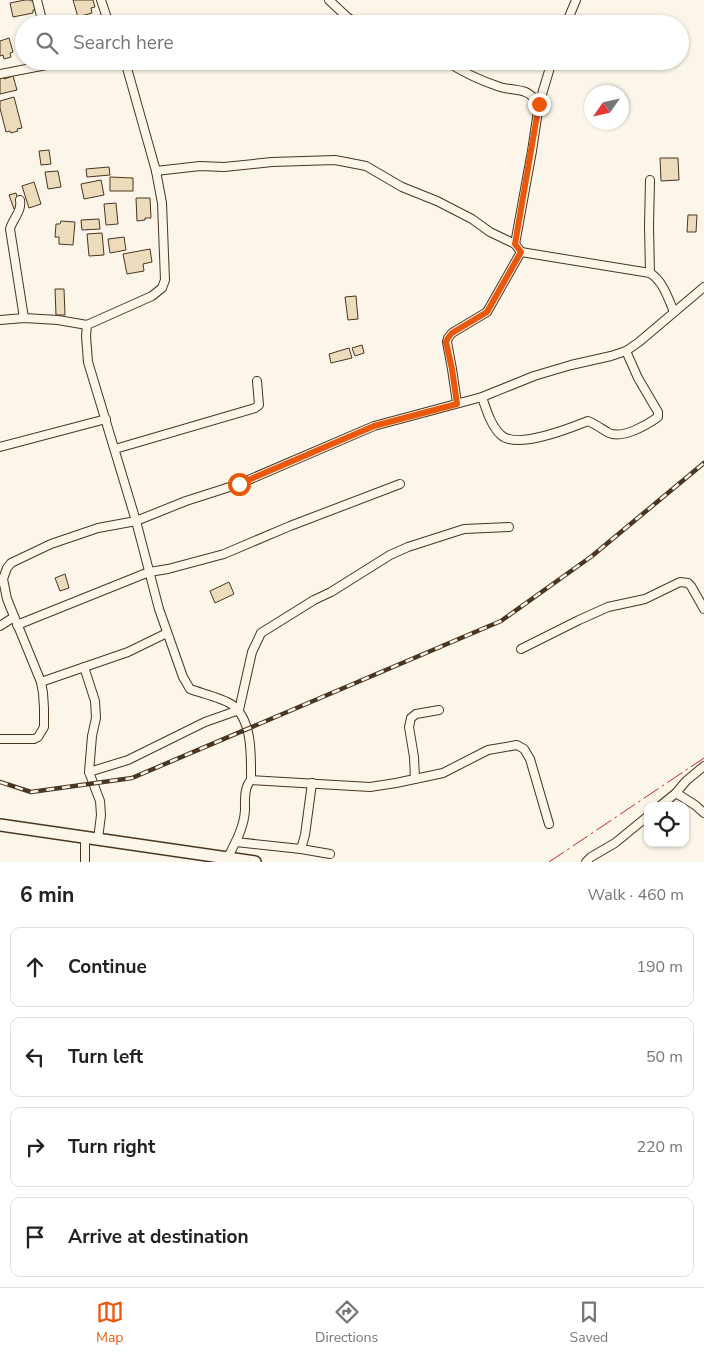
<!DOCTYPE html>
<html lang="en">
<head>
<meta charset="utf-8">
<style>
  body { margin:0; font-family:"Nunito Sans",sans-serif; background:#f6f6f6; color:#222 }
  .controls { position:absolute; right:15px; bottom:15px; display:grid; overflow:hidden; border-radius:10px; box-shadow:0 1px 4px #0004 }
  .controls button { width:45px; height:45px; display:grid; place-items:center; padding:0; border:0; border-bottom:1px solid #e0e0e0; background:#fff; color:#222; font:25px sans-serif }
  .compass { position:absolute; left:584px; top:85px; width:45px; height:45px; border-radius:50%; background:#fff; box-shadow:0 1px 4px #0004; rotate:236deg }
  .stop { position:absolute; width:15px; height:15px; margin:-11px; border:4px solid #ea580c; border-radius:50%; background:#fff }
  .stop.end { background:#ea580c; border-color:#fff; box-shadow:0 1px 5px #0008 }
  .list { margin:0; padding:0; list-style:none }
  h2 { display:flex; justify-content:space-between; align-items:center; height:65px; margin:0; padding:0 20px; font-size:21px }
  h2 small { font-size:16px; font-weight:400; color:#767676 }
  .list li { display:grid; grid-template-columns:32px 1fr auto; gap:15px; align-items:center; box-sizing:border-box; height:80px; margin:0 10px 10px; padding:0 10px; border:1px solid #e0e0e0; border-radius:10px }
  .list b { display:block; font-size:19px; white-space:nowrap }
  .list em { font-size:16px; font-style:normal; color:#767676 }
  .icon { flex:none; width:28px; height:28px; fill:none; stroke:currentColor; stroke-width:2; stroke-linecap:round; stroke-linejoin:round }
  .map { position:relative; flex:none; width:704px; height:862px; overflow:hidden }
  .search { position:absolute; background:#fff; box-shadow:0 1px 4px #0004; left:15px; right:15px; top:15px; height:55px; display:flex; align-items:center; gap:12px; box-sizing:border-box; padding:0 18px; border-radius:28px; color:#767676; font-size:19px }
  .sheet { height:425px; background:#fff }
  nav { display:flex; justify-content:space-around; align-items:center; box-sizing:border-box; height:70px; border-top:1px solid #e0e0e0; background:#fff; font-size:14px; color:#767676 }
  nav a { display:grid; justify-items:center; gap:2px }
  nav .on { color:#ea580c }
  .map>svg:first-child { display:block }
  .building { fill:#ecdcbc; stroke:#4a3520 }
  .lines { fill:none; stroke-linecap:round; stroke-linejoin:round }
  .minor-casing { stroke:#4a3520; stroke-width:10 }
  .primary-casing { stroke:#4a3520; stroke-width:14 }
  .minor { stroke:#fbf6e9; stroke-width:8 }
  .primary { stroke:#fbf6e9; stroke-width:11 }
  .rail-casing { stroke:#4a3520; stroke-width:4.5 }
  .rail { stroke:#fbf6e9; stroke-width:2.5; stroke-dasharray:8; stroke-linecap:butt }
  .power { stroke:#c62828; stroke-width:1; stroke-dasharray:18 4 2.5 4; stroke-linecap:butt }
  .route { stroke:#ea580c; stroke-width:6 }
</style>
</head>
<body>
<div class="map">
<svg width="704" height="862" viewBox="0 0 704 862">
  <rect width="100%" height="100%" fill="#fbf6e9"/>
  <g class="building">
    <path d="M25 0H30L31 1H34L36 10H33V13L13 17 10 3Z"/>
    <path d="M73 0H93L95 7 91 8 92 13 78 17Z"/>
    <path d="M102 16 104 24H81V20Z"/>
    <path d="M9 38 13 52 10 53 11 57 4 59 3 55 0 56V41Z"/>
    <path d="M3 76 4 79 13 76 17 90 0 94V77Z"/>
    <path d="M14 97 22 128 17 129 18 131 11 133 10 131 6 132 0 108V101Z"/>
    <path d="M49 150 51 164 41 165 39 151Z"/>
    <path d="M660 158H678L679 180 661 181Z"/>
    <path d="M109 167 110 175 87 177 86 169Z"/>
    <path d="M58 171 61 187 48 189 45 172Z"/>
    <path d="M110 177 133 178V191H110Z"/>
    <path d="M101 180 104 195 84 199 81 184Z"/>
    <path d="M34 182 41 204 29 208 22 186Z"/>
    <path d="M16 193 20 207 14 209 9 195Z"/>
    <path d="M136 198H150L151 218H145V220L137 221Z"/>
    <path d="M116 203 118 224 106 225 104 204Z"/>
    <path d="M688 215H697L696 232H687Z"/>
    <path d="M99 219 100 229 82 230 81 220Z"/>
    <path d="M61 221 75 222 73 245 59 244V237H55L56 224H60Z"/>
    <path d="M102 233 104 255 89 256 87 234Z"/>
    <path d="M124 237 126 250 110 253 108 239Z"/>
    <path d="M150 249 152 262 143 264 144 271 127 274 123 254Z"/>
    <path d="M55 289H64L65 315H56Z"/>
    <path d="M356 296 358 319 348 320 345 297Z"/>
    <path d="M362 345 364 353 355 356 352 348Z"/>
    <path d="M349 348 352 358 331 363 329 354Z"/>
    <path d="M65 574 69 588 60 591 55 578Z"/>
    <path d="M229 582 234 594 215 603 210 591Z"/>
  </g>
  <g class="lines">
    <g class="minor-casing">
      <g id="minor">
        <path d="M37 0 43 24"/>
        <path d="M101 0 109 24"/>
        <path d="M329 0 347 17 358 24"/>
        <path d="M566 24 576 0"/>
        <path d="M446 61C462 72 482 81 500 87 519 92 525 86 539 104"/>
        <path d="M0 74 67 61"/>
        <path d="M156 171 200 166 224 167 272 162 335 160 366 166 402 187 437 201 472 219 490 232 515 244 521 252 487 312 452 333 448 338 447 342 452 369 457 403"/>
        <path d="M20 200C22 212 13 218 10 229L24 318"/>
        <path d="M515 244 532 151 539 104 552 61"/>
        <path d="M521 252 650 273C663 281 668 298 674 312"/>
        <path d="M650 273 649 226 650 180"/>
        <path d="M0 320 24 318 58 320 87 325 152 296 162 288 165 280 162 203 156 171 125 61"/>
        <path d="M87 325 86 336 88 362 136 521 159 609 183 677 190 689C201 693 222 698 231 704 253 719 251 756 251 780"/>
        <path d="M482 397C486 409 491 426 501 435 517 450 570 428 588 421 595 424 602 429 609 433 623 439 647 425 658 417V412L638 378 626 351"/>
        <path d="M0 447 106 419"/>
        <path d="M115 449 255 408 259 405 257 381"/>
        <path d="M17 625 149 572 168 569 224 554 290 526 400 484"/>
        <path d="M0 626 14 617"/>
        <path d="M521 649 579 620 608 607 645 599 680 582 688 583 691 586 704 609"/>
        <path d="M84 667 95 701 96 718 92 736 89 772"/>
        <path d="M41 682 128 652 167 633"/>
        <path d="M0 739H34L38 737 44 727V708L43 693 41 682 7 599 3 579 7 568 11 563 51 544 98 528 136 521 186 501 239 484 374 426 482 397 534 376 571 365 611 356 626 351 639 342 704 287"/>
        <path d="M415 779 414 757 409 727 411 718 416 714 439 710"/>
        <path d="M676 793 695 805 704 813"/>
        <path d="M660 806 676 793 686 781 704 766"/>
        <path d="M85 837V862"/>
        <path d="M98 839 101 815 100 801 89 772 128 760 205 722 239 710 252 652 261 633 314 600 331 592 390 555 408 547 464 529 509 527"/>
        <path d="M236 842 301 849 305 835 312 783"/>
        <path d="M301 849 330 854"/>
        <path d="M227 859C235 843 244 828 245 810 245 800 244 787 251 780L370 787 396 783 443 773 488 750 517 745 524 749 530 759 549 824"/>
        <path d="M586 862 591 857 615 843 648 816"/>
      </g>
    </g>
    <g class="primary-casing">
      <path id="primary" d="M0 825 255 862"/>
    </g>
    <use href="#minor" class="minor"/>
    <use href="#primary" class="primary"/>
    <g class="rail-casing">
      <path id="rail" d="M0 782 31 792 132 778 501 621 592 556 704 463"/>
    </g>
    <use href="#rail" class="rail"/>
    <path class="power" d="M549 862 704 758"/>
  </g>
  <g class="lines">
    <path class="route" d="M239 484 374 426 457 404 452 369 446 342 448 338 452 333 487 312 521 252 515 244 539 104"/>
  </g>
</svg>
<div class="controls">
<button><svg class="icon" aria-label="locate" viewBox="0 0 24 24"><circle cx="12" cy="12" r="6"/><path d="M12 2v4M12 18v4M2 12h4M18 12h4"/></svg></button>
</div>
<svg class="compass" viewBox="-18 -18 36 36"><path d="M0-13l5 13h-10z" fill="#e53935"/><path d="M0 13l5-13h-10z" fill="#767676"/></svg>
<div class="stop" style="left:239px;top:484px"></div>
<div class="stop end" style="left:539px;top:104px"></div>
<div class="search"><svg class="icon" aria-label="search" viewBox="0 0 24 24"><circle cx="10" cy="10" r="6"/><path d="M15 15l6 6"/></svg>Search here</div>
</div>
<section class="sheet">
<h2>6 min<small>Walk · 460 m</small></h2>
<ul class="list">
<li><svg class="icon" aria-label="ahead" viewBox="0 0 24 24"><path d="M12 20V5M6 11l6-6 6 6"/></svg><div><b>Continue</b></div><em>190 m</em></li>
<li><svg class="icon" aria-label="left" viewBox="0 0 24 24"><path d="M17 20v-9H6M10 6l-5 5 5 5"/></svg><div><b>Turn left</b></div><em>50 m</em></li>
<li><svg class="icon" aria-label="right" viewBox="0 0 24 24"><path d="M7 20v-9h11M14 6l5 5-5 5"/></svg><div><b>Turn right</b></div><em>220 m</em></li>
<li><svg class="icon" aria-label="arrive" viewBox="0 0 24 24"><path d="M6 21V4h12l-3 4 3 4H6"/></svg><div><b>Arrive at destination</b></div></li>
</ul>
</section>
<nav>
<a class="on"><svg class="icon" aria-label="map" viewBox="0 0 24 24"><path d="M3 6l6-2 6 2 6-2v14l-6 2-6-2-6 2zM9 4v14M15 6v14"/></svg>Map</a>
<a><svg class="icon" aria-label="directions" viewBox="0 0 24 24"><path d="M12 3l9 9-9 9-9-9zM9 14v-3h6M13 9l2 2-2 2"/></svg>Directions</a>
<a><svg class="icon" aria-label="saved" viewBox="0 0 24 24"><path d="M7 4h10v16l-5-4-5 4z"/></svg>Saved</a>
</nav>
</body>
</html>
